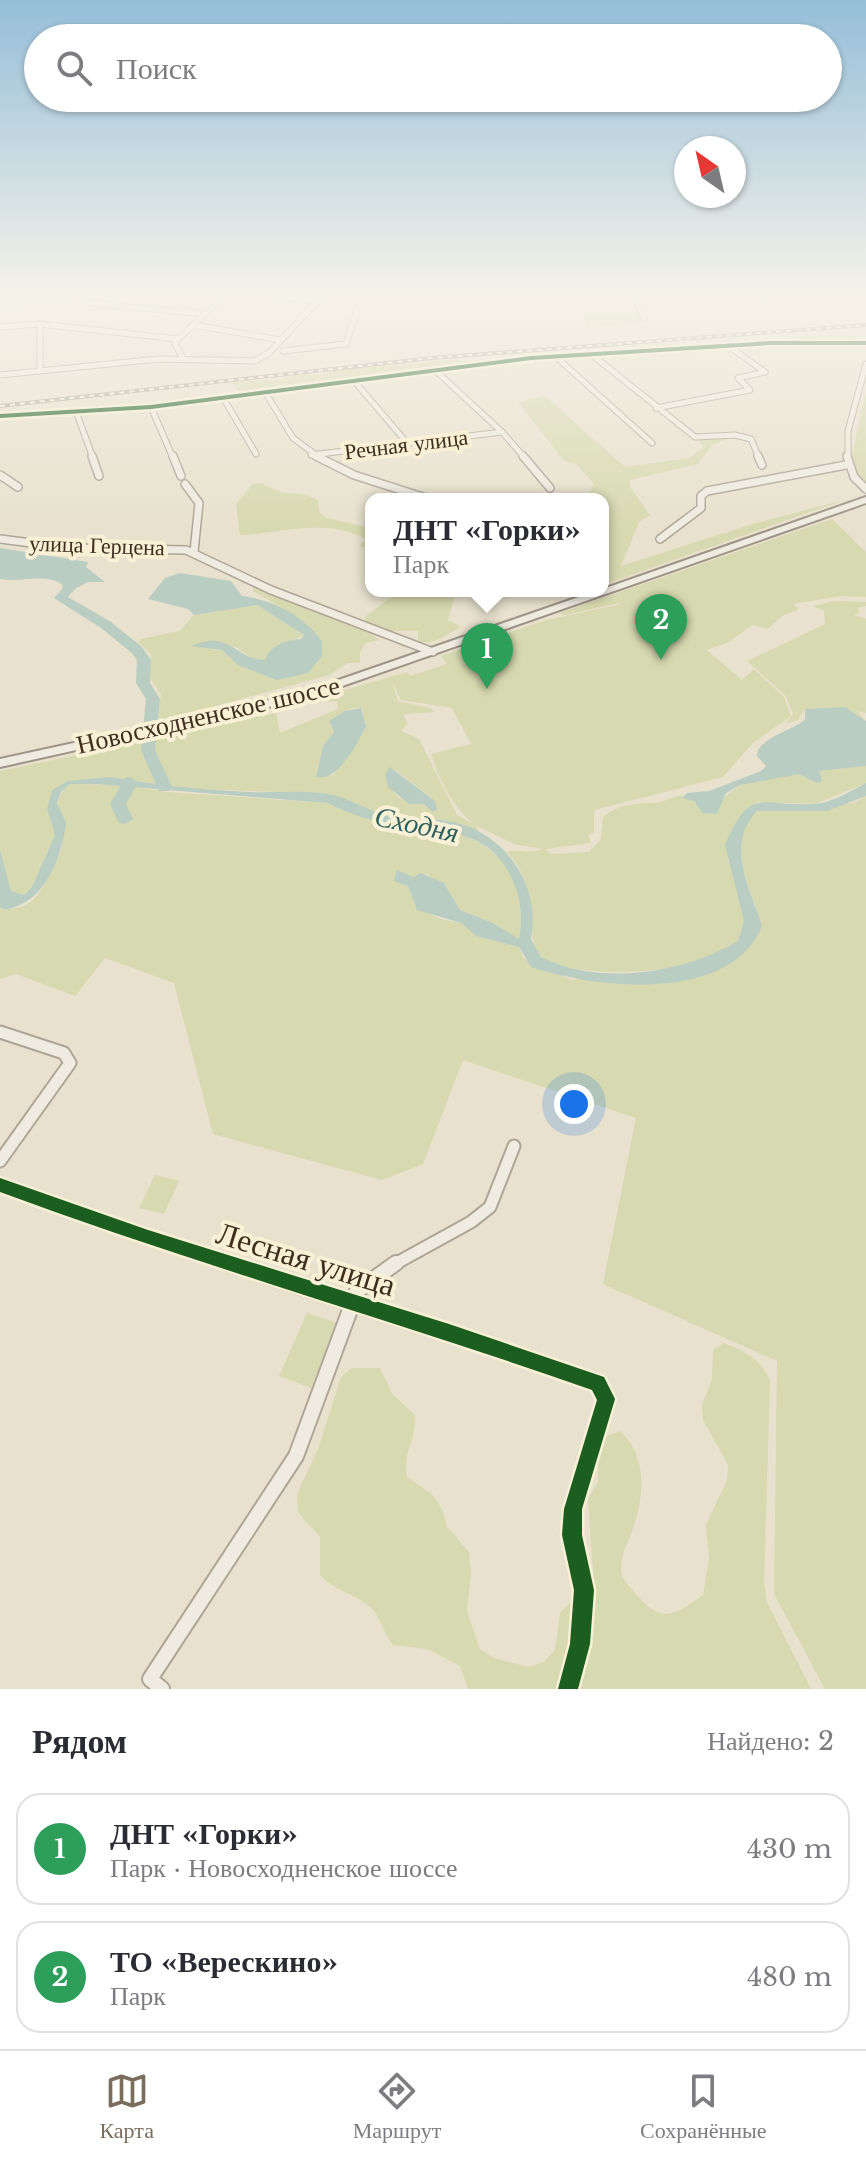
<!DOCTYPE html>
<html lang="ru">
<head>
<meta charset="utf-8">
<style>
  body { margin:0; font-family:"Libre Baskerville",serif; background:#f7f7f7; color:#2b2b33 }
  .compass { position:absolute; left:674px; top:136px; width:72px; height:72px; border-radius:50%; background:#fff; box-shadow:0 2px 6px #0004; rotate:326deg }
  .you { position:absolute; left:574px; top:1104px; width:28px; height:28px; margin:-20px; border:6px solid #fff; border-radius:50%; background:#1a73e8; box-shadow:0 0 0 12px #1a73e833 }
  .badge { display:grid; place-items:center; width:52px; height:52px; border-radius:50%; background:#7a6d5c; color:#fff; font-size:26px; font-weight:700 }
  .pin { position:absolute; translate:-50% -66px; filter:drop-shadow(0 2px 4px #0008) }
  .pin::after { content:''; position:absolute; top:42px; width:28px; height:24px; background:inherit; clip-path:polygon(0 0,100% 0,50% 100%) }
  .popup { position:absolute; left:365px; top:493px; width:244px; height:104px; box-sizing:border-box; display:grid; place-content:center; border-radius:16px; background:#fff; filter:drop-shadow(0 2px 6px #0005); font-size:26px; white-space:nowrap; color:#7c7c81 }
  .popup b { font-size:30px; color:#2b2b33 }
  .popup::after { content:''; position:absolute; left:50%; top:100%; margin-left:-16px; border:16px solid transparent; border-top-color:#fff }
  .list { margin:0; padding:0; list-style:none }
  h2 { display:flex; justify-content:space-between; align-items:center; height:104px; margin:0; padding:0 32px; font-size:34px }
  h2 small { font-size:26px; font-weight:400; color:#7c7c81 }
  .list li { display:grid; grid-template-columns:52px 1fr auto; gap:24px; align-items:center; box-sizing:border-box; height:112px; margin:0 16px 16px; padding:0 16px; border:2px solid #e1e1e2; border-radius:24px }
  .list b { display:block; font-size:30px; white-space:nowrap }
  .list p { margin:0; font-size:26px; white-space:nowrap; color:#7c7c81 }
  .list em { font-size:26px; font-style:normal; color:#7c7c81 }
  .icon { flex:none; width:44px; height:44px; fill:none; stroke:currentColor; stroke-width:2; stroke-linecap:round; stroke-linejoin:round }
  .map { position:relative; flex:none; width:866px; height:1689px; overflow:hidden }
  .search { position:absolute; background:#fff; box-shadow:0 2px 6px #0004; left:24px; right:24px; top:24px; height:88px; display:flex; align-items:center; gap:20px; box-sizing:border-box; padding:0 28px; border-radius:44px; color:#7c7c81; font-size:30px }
  .sheet { height:360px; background:#fff }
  nav { display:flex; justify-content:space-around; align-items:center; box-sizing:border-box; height:112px; border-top:2px solid #e1e1e2; background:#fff; font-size:22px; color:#7c7c81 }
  nav a { display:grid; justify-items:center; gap:4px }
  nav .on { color:#7a6d5c }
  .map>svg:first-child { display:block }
  .green { fill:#d7d9b0; fill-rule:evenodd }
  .water { fill:#bacdc2 }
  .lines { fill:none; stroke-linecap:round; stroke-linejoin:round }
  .river { fill:#bacdc2; fill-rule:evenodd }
  .street-far3-casing { stroke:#ada697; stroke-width:7 }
  .street-far2-casing { stroke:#ada697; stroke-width:10 }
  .street-far1-casing { stroke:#ada697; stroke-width:15 }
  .street-casing { stroke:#ada697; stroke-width:18 }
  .secondary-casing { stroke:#9d9587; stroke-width:4 }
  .street-far3 { stroke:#f0ebe1; stroke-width:5 }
  .street-far2 { stroke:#f0ebe1; stroke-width:7 }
  .street-far1 { stroke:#f0ebe1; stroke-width:11 }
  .street { stroke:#f0ebe1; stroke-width:14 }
  .secondary { fill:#f0ebe1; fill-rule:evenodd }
  .rail-casing { stroke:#afaba1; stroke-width:4 }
  .rail { stroke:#f9f0d5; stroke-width:2; stroke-dasharray:5; stroke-linecap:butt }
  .cycleway-casing { stroke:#f9f0d5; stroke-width:5 }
  .cycleway { fill:#1b5e20; fill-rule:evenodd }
  .labels { text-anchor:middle; stroke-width:8; stroke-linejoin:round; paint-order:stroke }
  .far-street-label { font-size:22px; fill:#3e2e1e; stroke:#f9f0d5 }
  .street-label { font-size:26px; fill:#3e2e1e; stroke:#f9f0d5 }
  .water-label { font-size:28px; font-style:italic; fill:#2c5f5d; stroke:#f9f0d5 }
  .near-street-label { font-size:32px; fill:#3e2e1e; stroke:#f9f0d5 }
</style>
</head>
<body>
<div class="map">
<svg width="866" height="1689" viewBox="0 0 866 1689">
  <rect width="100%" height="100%" fill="#e8e1ce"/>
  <g class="green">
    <path d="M38 294H90L0 311V300Z"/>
    <path d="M587 313H637L643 323 585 328 586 318 582 315Z"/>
    <path d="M846 335 857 339 537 356 252 391H238L233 384V381L281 380 300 373 321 375 332 370 451 360 471 362 657 345Z"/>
    <path d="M866 392V484L850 464Z"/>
    <path d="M545 396 625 467 689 458 704 447 699 442 702 439 729 438 712 445 698 464 630 480V487L650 515 639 522 621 566 756 523 844 500 603 585V499L561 497 560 494 589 493 594 484 576 464 564 461 518 402Z"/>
    <path d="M259 483C267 485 277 492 285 493 298 494 305 493 318 500L319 512 326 518 371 528V550L359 546 366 539C325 517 283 533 240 535L236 504 253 484Z"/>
    <path d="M832 519 866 552V597L842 596 793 604 799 609 782 616 768 629 752 625 729 642 707 650 742 680 754 669 784 697 791 716 753 743 723 777 594 810V833L588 835 591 843 546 849 550 854 589 852 601 839 603 817C619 804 634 804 652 803 663 803 673 796 683 795L682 798 693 800 702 813 717 814C724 779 770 777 800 774L813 781 818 771 866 766V783L815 804 757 802 728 860C736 878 749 912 744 931 731 976 574 982 543 958 527 947 532 894 521 872 518 865 512 858 507 852 520 848 532 855 542 849L514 844 475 825 479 831 444 820 394 817 365 810 329 794 192 789 130 780 68 781 47 809 55 835 32 887 24 896 11 891 0 850V771L276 713 280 733 338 709 337 701 315 702 324 696 407 672 410 676 447 664 441 656 546 620 618 605 621 603 565 615 559 613ZM392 681 401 700 452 708 471 744 431 754C440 782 452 805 473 824L457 815 419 739 401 731 408 723 403 716 405 714 435 712 430 708 398 701ZM357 707 363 710 362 718 366 723 360 738 333 775 316 776 323 746 334 732 329 724 345 711ZM394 769 432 798 428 806C410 799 396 805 388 781Z"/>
    <path d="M254 586 358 626 380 640 365 643 360 653V663H348L329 675 158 722 161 694 149 677 151 654 138 642 141 639 180 631 194 615 257 605 304 635 277 647 266 660 253 659 236 647 206 649 222 650 238 665 277 680 322 641 292 614 253 591Z"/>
    <path d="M399 591H456L448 620 461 627C447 633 433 648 418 640V631H385L367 624 365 617Z"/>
    <path d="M835 601 866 602V606L858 608 859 613 854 615 866 619V713L857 711 866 721 845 707 805 709 797 721 786 723 793 714 786 696 747 661 825 624 824 611 813 606Z"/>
    <path d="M70 784 122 785 167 792 327 803C384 831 483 812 513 879 521 899 523 919 519 940L493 923 460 910 446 886 426 874 413 877 404 875 398 882 408 886 415 906 440 919 461 923 476 936 519 947 523 958 572 980 726 963 757 910C748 884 724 829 759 811 767 807 839 804 854 803L866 796V1689H825L774 1594 777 1361 603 1284 636 1118 463 1060 423 1164 382 1180 213 1134 174 983 105 958 75 996 16 974 0 979V907L5 910C15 908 27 907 34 899 46 886 64 853 63 836 62 814 49 801 70 784Z"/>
    <path d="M155 1175 179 1181 164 1214 139 1208Z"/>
    <path d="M307 1313 337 1323 311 1388 279 1376Z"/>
    <path d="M724 1343C745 1351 762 1360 770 1381L764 1583 767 1602 811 1689H468L460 1666 427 1649 393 1645C384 1634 381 1620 374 1611 360 1594 336 1593 320 1575V1537L298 1512 297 1494 318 1449 341 1377 352 1368H380L393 1395 415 1415C417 1438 402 1453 407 1477L433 1495 443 1511 447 1527 469 1552 471 1573 467 1611 480 1649 494 1658 528 1667 544 1662 555 1650 560 1613 586 1587 593 1572 588 1499 598 1482V1448L607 1436 620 1431C648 1456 644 1496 633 1528 628 1543 618 1559 622 1575 624 1582 632 1589 637 1595 663 1625 675 1615 703 1595L709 1560 706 1524 727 1481 728 1465 703 1420 702 1405 712 1379 713 1350Z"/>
  </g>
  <g class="water">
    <path d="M0 548 88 562 86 567 105 582H88L65 594 61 593 63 585C46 572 21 583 0 579Z"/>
    <path d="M180 573 231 581 242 596C273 600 302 615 322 641V656L308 673 277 680 238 665 222 650 191 646C230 629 232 658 265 660 271 645 286 640 301 639L304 635 257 605 194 615 188 609 148 599 165 578Z"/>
    <path d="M845 707 866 721V766L819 771 822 781 817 783 799 774 740 785 726 793 717 814 702 813 694 801 682 798 687 793 709 791 761 771 766 766 757 756 758 750C770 733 791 732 805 719V709Z"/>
    <path d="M361 708 366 726C358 743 337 783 316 777L323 746 334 732 329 721 345 711Z"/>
    <path d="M390 767 435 801 437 810 433 812 424 804H409L388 787 385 775Z"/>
    <path d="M110 777C157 785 202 790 249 792 275 793 303 790 328 794 349 797 369 812 391 817 413 821 435 817 457 823 508 836 541 888 531 939L541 957C599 987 685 973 738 941L744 921 725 845C751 784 761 807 814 804 832 803 850 791 866 783V796L827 811H757C724 846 751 888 762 926 730 1005 594 988 531 967L519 947 476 936 461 923 417 910 408 886 394 881 397 870 413 877 421 873 444 883 460 910 493 923 519 939C523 918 521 898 512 879 488 824 434 833 385 823 364 819 346 812 327 803L95 784H70L61 792 57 803 66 823C61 861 45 902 5 910L0 907V850L11 891 24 895 32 887 55 835 47 809 52 790 68 781Z"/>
  </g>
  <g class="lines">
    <g class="river">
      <path d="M72 573 78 577 76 588 68 597 111 622 142 647 151 660 150 683 160 699 155 750 172 787 169 791H159L141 750 146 699 136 683 137 660 132 653 101 628 54 598 64 587 68 574Z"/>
      <path d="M130 777 138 782 126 804 133 819 125 824 119 823 110 804 125 778Z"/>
    </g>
    <g class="street-far3-casing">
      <g id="street-far3">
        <path d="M249 294 318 301"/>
        <path d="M641 294 638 304 644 318"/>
        <path d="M90 303 205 314"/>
        <path d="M40 324V369"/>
        <path d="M194 325 280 340"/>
        <path d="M0 327 40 324 178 339"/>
        <path d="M727 345 765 372"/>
        <path d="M283 351 346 344 357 309"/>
        <path d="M591 354 695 437 735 435 751 439 759 458"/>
        <path d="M555 356 652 443"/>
        <path d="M183 358 175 344 178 339 227 294"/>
        <path d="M436 371 502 432 525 458"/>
        <path d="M0 375 158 359 255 361 270 352 324 294"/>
        <path d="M355 382 408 444"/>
        <path d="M265 392 293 438 320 458"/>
        <path d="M224 399 256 454"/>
        <path d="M151 407 173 458"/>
        <path d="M656 408 750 390 738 378 765 372"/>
        <path d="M77 414 93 458"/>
        <path d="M0 416 151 407 531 358 771 343H866"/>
        <path d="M311 455 502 432"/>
        <path d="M848 458V431L866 364"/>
      </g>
    </g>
    <g class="street-far2-casing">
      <g id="street-far2">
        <path d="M92 456 99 476"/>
        <path d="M173 456 181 476"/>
        <path d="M316 456 354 475 429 499"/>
        <path d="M523 456 550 488"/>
        <path d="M758 456 762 465"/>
        <path d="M847 456 854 477 866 489"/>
        <path d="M0 475 18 487"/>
        <path d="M185 484 199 503 194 552"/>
        <path d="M0 539 70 548 186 550 271 590 433 652"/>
        <path d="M660 539 701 508V496L707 491 846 465"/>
      </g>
    </g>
    <g class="street-far1-casing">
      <g id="street-far1">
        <path d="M0 1032 64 1053 70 1063 0 1161"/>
        <path d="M0 1185 233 1265"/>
        <path d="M393 1265 471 1222 490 1207 514 1146"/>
      </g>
    </g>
    <g class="street-casing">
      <g id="street">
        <path d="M227 1263 598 1383 606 1399 573 1509 572 1535 584 1590 580 1644 568 1689"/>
        <path d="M162 1689 150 1679 296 1456 357 1291 396 1263"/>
      </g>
    </g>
    <g class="secondary-casing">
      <path id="secondary" d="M866 497V503L305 699 0 767V759L298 694 596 591H603V589Z"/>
    </g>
    <use href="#street-far3" class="street-far3"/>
    <use href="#street-far2" class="street-far2"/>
    <use href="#street-far1" class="street-far1"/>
    <use href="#street" class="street"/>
    <use href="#secondary" class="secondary"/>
    <g class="rail-casing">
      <path id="rail" d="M0 406 432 358 866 325"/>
    </g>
    <use href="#rail" class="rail"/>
    <g class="cycleway-casing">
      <g id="cycleway">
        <path d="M771 341H866V345H771L531 360 151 409 0 418V414L151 405 531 356Z"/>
        <path d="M0 1178 148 1230 449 1324 604 1377 615 1399 582 1509V1535L594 1590 590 1644 578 1689H558L570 1644 574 1590 562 1535 564 1509 597 1400 592 1390C396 1321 195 1264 0 1192Z"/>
      </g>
    </g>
    <use href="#cycleway" class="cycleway"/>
  </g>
  <linearGradient id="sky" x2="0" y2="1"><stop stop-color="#95bed9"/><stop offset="0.55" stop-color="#f5f2e9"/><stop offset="1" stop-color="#f5f2e9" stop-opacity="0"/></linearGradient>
  <rect width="866" height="530" fill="url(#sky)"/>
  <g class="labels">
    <g class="far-street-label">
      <text transform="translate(406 444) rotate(-7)" y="8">Речная улица</text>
      <text transform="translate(97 545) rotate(2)" y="8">улица Герцена</text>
    </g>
    <g class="street-label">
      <text transform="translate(208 715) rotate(-13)" y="9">Новосходненское шоссе</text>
    </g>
    <g class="water-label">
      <text transform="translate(417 824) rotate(12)" y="10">Сходня</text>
    </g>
    <g class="near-street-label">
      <text transform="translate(306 1259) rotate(17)" y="11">Лесная улица</text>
    </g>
  </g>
</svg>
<svg class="compass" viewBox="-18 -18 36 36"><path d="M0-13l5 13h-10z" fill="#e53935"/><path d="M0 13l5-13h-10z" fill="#7c7c81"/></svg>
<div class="you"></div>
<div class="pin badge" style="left:487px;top:689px;background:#2e9e5b">1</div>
<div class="popup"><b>ДНТ «Горки»</b>Парк</div>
<div class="pin badge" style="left:661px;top:660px;background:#2e9e5b">2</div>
<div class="search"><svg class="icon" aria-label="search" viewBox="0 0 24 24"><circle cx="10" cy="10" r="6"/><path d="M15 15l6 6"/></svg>Поиск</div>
</div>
<section class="sheet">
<h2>Рядом<small>Найдено: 2</small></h2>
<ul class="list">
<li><span class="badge" style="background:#2e9e5b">1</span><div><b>ДНТ «Горки»</b><p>Парк · Новосходненское шоссе</p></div><em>430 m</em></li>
<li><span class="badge" style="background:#2e9e5b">2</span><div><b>ТО «Верескино»</b><p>Парк</p></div><em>480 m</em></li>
</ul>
</section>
<nav>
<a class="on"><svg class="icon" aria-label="map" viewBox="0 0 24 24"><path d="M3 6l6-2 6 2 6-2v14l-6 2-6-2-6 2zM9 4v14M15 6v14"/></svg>Карта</a>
<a><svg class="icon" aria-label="directions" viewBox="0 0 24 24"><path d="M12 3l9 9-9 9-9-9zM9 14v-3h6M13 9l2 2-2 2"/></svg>Маршрут</a>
<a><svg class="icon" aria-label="saved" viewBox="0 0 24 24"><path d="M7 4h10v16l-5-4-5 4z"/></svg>Сохранённые</a>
</nav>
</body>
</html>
